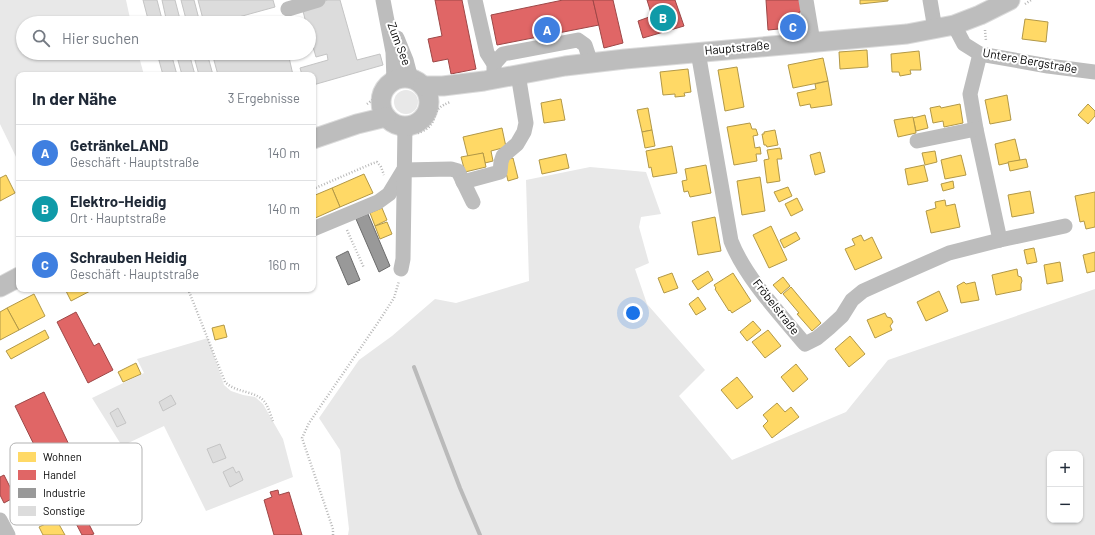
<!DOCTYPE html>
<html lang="de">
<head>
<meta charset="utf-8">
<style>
  body { margin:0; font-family:Barlow,sans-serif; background:#f2f2f3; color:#1f2937 }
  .controls { position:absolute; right:12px; bottom:12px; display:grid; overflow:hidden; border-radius:8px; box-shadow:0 1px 3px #0004 }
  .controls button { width:36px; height:36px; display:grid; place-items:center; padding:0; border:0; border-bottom:1px solid #e0e1e3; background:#fff; color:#1f2937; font:20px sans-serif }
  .you { position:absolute; left:633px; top:313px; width:14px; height:14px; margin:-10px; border:3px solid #fff; border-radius:50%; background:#1a73e8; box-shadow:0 0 0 6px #1a73e833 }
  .badge { display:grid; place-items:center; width:26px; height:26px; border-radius:50%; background:#595959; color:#fff; font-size:13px; font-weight:700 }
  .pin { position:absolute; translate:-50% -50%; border:2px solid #fff; box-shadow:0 1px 4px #0006 }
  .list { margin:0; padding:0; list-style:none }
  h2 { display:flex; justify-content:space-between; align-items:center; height:52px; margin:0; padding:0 16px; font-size:17px }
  h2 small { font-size:13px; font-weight:400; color:#747a83 }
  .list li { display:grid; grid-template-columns:26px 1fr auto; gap:12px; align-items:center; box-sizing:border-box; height:56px; padding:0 16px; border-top:1px solid #e0e1e3 }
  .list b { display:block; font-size:15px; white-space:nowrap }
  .list p { margin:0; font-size:13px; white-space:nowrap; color:#747a83 }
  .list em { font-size:13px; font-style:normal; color:#747a83 }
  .icon { flex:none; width:22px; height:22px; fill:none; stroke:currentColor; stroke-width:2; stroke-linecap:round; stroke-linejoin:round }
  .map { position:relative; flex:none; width:1095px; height:535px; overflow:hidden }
  .search { position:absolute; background:#fff; box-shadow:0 1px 3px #0004; left:16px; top:16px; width:300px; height:44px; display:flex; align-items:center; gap:10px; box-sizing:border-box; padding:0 14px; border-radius:22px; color:#747a83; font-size:15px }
  .panel { position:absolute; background:#fff; box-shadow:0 1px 3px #0004; left:16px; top:72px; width:300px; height:220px; border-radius:8px }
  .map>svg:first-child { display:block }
  .green { fill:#e8e8e8; fill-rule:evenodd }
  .homes { fill:#ffd966; stroke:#b29847 }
  .shops { fill:#e06666; stroke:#9d4747 }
  .industry { fill:#999; stroke:#6b6b6b }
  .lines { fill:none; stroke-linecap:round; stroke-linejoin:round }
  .stream { stroke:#bababa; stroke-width:4 }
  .building { fill:#dcdcdc; stroke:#c4c4c4 }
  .major-casing { stroke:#dbdbdb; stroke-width:21 }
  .path { stroke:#b8b8b8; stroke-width:2.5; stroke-dasharray:1 2; stroke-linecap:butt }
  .minor { stroke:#bdbdbd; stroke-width:15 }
  .major { stroke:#bdbdbd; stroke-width:19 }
  .labels { text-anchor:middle; stroke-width:4; stroke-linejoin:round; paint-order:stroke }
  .street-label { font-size:12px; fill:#000; stroke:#fff }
  .key { fill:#fff; stroke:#b2b2b2; stroke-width:1 }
  .key-label { font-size:11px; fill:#000 }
</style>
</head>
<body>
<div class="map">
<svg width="1095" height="535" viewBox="0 0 1095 535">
  <rect width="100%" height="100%" fill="#fff"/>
  <g class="green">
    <path d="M0 0H126L131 23H23V53H138L144 75H19V163L0 124Z"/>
    <circle cx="406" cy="102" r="12"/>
    <path d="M590 167 646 172 661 214 641 217 639 227 649 263 635 269 647 304 705 370 679 396 732 460 846 412 888 360 1095 289V535H348L349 529 340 450 319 418 359 360 392 336 435 299 456 303 529 281 526 180ZM1050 454H1080V520H1050Z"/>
    <path d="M208 338 224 385 231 391 243 395 255 397 263 404 283 439 293 477 206 511 164 426 122 446 92 398 144 373 137 359Z"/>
  </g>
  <g class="homes">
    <path d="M860 0H888V1L860 4Z"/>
    <path d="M1025 19 1048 22 1046 42 1022 39Z"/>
    <path d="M867 50 868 67 840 69 839 52Z"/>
    <path d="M919 51 921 70H910L911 74 900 76 899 72H892L891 54Z"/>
    <path d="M823 58 828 81 793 88 788 65Z"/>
    <path d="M737 67 744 107 725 111 718 70Z"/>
    <path d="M688 69 691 92 684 93 685 96 675 97V94L663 95 660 72Z"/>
    <path d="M828 81 832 105 811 108 810 104 800 106 797 93 816 89 815 84Z"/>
    <path d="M1007 95 1011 120 990 124 985 100Z"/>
    <path d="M561 99 565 120 544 123 541 103Z"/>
    <path d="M960 104 963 123 944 127 943 121 933 123 930 108 940 106 941 108Z"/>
    <path d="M1088 104 1095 111V116L1088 124 1078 115Z"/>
    <path d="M648 108 652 130 642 132 637 110Z"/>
    <path d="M925 115 928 128 916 131 913 118Z"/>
    <path d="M913 117 916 133 898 137 894 120Z"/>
    <path d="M750 123 752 129H756L758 135 753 136 755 148 760 147 761 154H756L757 161 734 165 727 127Z"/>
    <path d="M502 128 506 147 491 151 493 161 485 163 483 153 468 157 463 137Z"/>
    <path d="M652 130 655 146 645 148 642 132Z"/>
    <path d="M775 130 778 145 767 147 766 145H764L762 134H764V132Z"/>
    <path d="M1015 139 1020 160 999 165 995 144Z"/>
    <path d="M672 146 677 173 653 177 651 167 649 168 646 151Z"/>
    <path d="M780 148 782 159H777L780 181 767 183 764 160 769 159 767 150Z"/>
    <path d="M935 151 937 162 925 165 922 153Z"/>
    <path d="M820 152 825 172 815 175 810 155Z"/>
    <path d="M483 153 486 167 465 172 461 157Z"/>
    <path d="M566 154 569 168 542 174 539 160Z"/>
    <path d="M961 155 966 175 945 179 941 160Z"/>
    <path d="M513 158 518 178 508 181 503 160Z"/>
    <path d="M1026 159 1028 167 1010 171 1008 162Z"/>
    <path d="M706 165 711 193 690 197 688 191 684 192 682 181 687 180 685 169Z"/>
    <path d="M924 165 928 181 908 185 905 169Z"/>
    <path d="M364 174 373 193 340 207 332 188Z"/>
    <path d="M6 175 15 193 0 201V178Z"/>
    <path d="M760 177 765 211 742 215 737 181Z"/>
    <path d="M953 181 954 188 943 191 941 184Z"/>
    <path d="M788 187 792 196 779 202 774 192Z"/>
    <path d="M332 188 340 207 313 219V196Z"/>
    <path d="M1030 191 1034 213 1012 217 1008 195Z"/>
    <path d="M1095 192V227L1086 229 1084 221 1080 222 1075 196Z"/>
    <path d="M797 198 803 210 791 216 785 204Z"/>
    <path d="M945 200 946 206 955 204 960 227 931 233 926 211 936 208 935 202Z"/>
    <path d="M382 208 387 220 375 226 370 213Z"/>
    <path d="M715 217 721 251 698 255 692 222Z"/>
    <path d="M387 222 392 234 380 239 375 226Z"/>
    <path d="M771 226 787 260 769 268 753 235Z"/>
    <path d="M796 232 800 239 784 248 780 240Z"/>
    <path d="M861 235 864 241 872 237 882 258 855 270 845 249 855 245 852 239Z"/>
    <path d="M1034 248 1037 262 1027 264 1024 250Z"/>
    <path d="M1095 252V271L1087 273 1083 255Z"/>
    <path d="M1060 262 1063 281 1047 284 1044 265Z"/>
    <path d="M1017 269 1018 276 1021 277 1022 281 1021 284V290L996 295 992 275Z"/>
    <path d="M708 271 713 280 698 290 692 281Z"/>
    <path d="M672 273 678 288 664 293 658 278Z"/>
    <path d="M733 273 751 301 732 313 730 310 729 311 715 289 716 288 714 285Z"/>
    <path d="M783 277 790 286 781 294 773 285Z"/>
    <path d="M964 282 966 284 975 282 979 300 961 303 957 286Z"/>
    <path d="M791 287 821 323 812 331 797 314 799 313 783 294Z"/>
    <path d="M65 289H94L71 301Z"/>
    <path d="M939 291 948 311 926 321 917 302Z"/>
    <path d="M34 294 45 316 19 330 7 308Z"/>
    <path d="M698 297 706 309 696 315 689 304Z"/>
    <path d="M7 308 19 330 0 340V312Z"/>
    <path d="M885 313 887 317 891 318 893 322 890 326 892 330 875 338 867 320Z"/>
    <path d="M753 321 761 330 747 341 740 332Z"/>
    <path d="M224 325 227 337 215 340 212 328Z"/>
    <path d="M45 330 49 338 11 359 6 351Z"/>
    <path d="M768 330 781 346 765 358 752 342Z"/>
    <path d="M850 336 865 354 849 367 835 349Z"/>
    <path d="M136 363 141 374 123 382 118 372Z"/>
    <path d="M796 364 808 379 793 392 781 377Z"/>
    <path d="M737 377 753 397 737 409 721 390Z"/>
    <path d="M777 403 785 412 791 407 799 417 772 438 763 426 768 421 763 415Z"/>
    <path d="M56 519 65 535H43L39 527Z"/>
  </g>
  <g class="shops">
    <path d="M435 0H462L476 69 451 74 448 59 433 62 428 39 442 36Z"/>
    <path d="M563 0H593L599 25 497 45 491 15Z"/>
    <path d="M593 0H613L623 43 604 48Z"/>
    <path d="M647 0H675L684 26 643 38 638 21 652 16Z"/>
    <path d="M766 0H800L801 12H799L800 27 768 30Z"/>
    <path d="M76 312 94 346 99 343 113 370 88 383 57 322Z"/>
    <path d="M44 392 71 449 43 463 15 406Z"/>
    <path d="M4 475 15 497 4 503 0 495V477Z"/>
    <path d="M278 490 279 495 289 492 302 535H274L264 500 272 497 270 492Z"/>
    <path d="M77 501 94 534 90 535H82L67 506Z"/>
  </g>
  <g class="industry">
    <path d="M368 214 390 266 379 272 356 219Z"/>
    <path d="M348 251 360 280 348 285 336 257Z"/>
  </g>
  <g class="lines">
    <path class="stream" d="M414 367 460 488 480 535"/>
  </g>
  <g class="building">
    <path d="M143 0H157L163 23H149Z"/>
    <path d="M162 0H175L181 23H167Z"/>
    <path d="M181 0H194L200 23H187Z"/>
    <path d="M198 0H273L275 7 217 23H204Z"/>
    <path d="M328 0H340L357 60 380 54 383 65 313 85V75H302L300 68 328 60 327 54 316 57 309 33V23H306L302 7Z"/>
    <path d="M278 18 279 23H258Z"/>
    <path d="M157 53H171L177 75H163Z"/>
    <path d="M176 53H189L195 75H182Z"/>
    <path d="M193 53H207L213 75H199Z"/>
    <path d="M212 53H288L293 75H218Z"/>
    <path d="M171 395 176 404 163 411 159 402Z"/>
    <path d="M118 408 126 423 117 427 110 413Z"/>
    <path d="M220 444 226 458 213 463 207 449Z"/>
    <path d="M233 467 236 473 239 471 243 480 230 487 223 472Z"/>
  </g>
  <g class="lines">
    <g class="major-casing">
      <g id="major">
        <circle cx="405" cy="102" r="24"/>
        <path d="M423 86H443L484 81 565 66 625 59 907 34 954 25 980 15 1010 0"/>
        <path d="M313 139 357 124 386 117"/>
        <path d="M0 287 19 277"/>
      </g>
    </g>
    <g class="path">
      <path d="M1025 4 1031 0"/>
      <path d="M985 30 986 41"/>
      <path d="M367 104 375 98 381 85"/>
      <path d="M418 133C421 132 426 130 429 127 439 116 430 110 450 102"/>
      <path d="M313 189 371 164 377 162 381 167 384 175"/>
      <path d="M347 230 364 268"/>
      <path d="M188 289 225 382C237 394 258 390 266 404 269 409 271 416 273 421"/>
      <path d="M333 535V529L302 438 309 423 377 324 394 298 399 281"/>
    </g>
    <g class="minor">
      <path d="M383 0 393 52 394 81"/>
      <path d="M475 0 487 53 494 64V74"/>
      <path d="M806 0 813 42"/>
      <path d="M930 0 935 29"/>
      <path d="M288 9 318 0"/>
      <path d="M954 25 964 44 980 54 1048 66 1095 72"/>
      <path d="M397 38 406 60 411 79"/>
      <path d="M698 52 731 241C745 277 780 314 805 344L817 338 829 328 842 316 852 300 863 291 883 282 949 253 1000 240 1065 226"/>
      <path d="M980 54 970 94 976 129 1000 240"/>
      <path d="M494 64 503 54 578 40 585 45 591 63"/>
      <path d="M917 141 976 129"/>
      <path d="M404 170 451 169 458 171 473 202"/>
      <path d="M463 182 500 172 501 162 503 156 517 144 524 132 526 123 518 74"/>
      <path d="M313 229 378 202 389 194 403 171"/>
      <path d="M401 269 403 259 405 126"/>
      <path d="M0 520 8 535"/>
    </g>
    <use href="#major" class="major"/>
  </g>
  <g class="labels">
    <g class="street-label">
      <text transform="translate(399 44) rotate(69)" y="4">Zum See</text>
      <text transform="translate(737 48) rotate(-5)" y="4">Hauptstraße</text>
      <text transform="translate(1030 61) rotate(10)" y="4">Untere Bergstraße</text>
      <text transform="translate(776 307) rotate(52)" y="4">Fröbelstraße</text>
    </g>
  </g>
  <rect x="10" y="443" width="132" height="82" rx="6" class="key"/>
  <rect x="18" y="452" width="18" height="10" fill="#ffd966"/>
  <rect x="18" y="470" width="18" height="10" fill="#e06666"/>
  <rect x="18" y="488" width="18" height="10" fill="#999"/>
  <rect x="18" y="506" width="18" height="10" fill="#dcdcdc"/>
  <g class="key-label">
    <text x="43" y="461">Wohnen</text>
    <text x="43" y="479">Handel</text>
    <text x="43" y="497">Industrie</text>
    <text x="43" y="515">Sonstige</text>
  </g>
</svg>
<div class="controls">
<button>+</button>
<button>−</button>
</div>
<div class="you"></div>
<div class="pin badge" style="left:547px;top:30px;background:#3f7fe0">A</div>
<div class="pin badge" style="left:663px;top:18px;background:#0f9aa8">B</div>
<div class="pin badge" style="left:793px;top:27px;background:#3f7fe0">C</div>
<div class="search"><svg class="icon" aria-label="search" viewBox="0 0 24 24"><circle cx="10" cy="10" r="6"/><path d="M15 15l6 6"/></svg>Hier suchen</div>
<section class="panel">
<h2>In der Nähe<small>3 Ergebnisse</small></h2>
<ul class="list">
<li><span class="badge" style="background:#3f7fe0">A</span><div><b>GetränkeLAND</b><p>Geschäft · Hauptstraße</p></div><em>140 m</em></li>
<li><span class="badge" style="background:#0f9aa8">B</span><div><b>Elektro-Heidig</b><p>Ort · Hauptstraße</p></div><em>140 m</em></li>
<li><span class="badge" style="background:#3f7fe0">C</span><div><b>Schrauben Heidig</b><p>Geschäft · Hauptstraße</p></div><em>160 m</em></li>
</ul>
</section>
</div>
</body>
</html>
